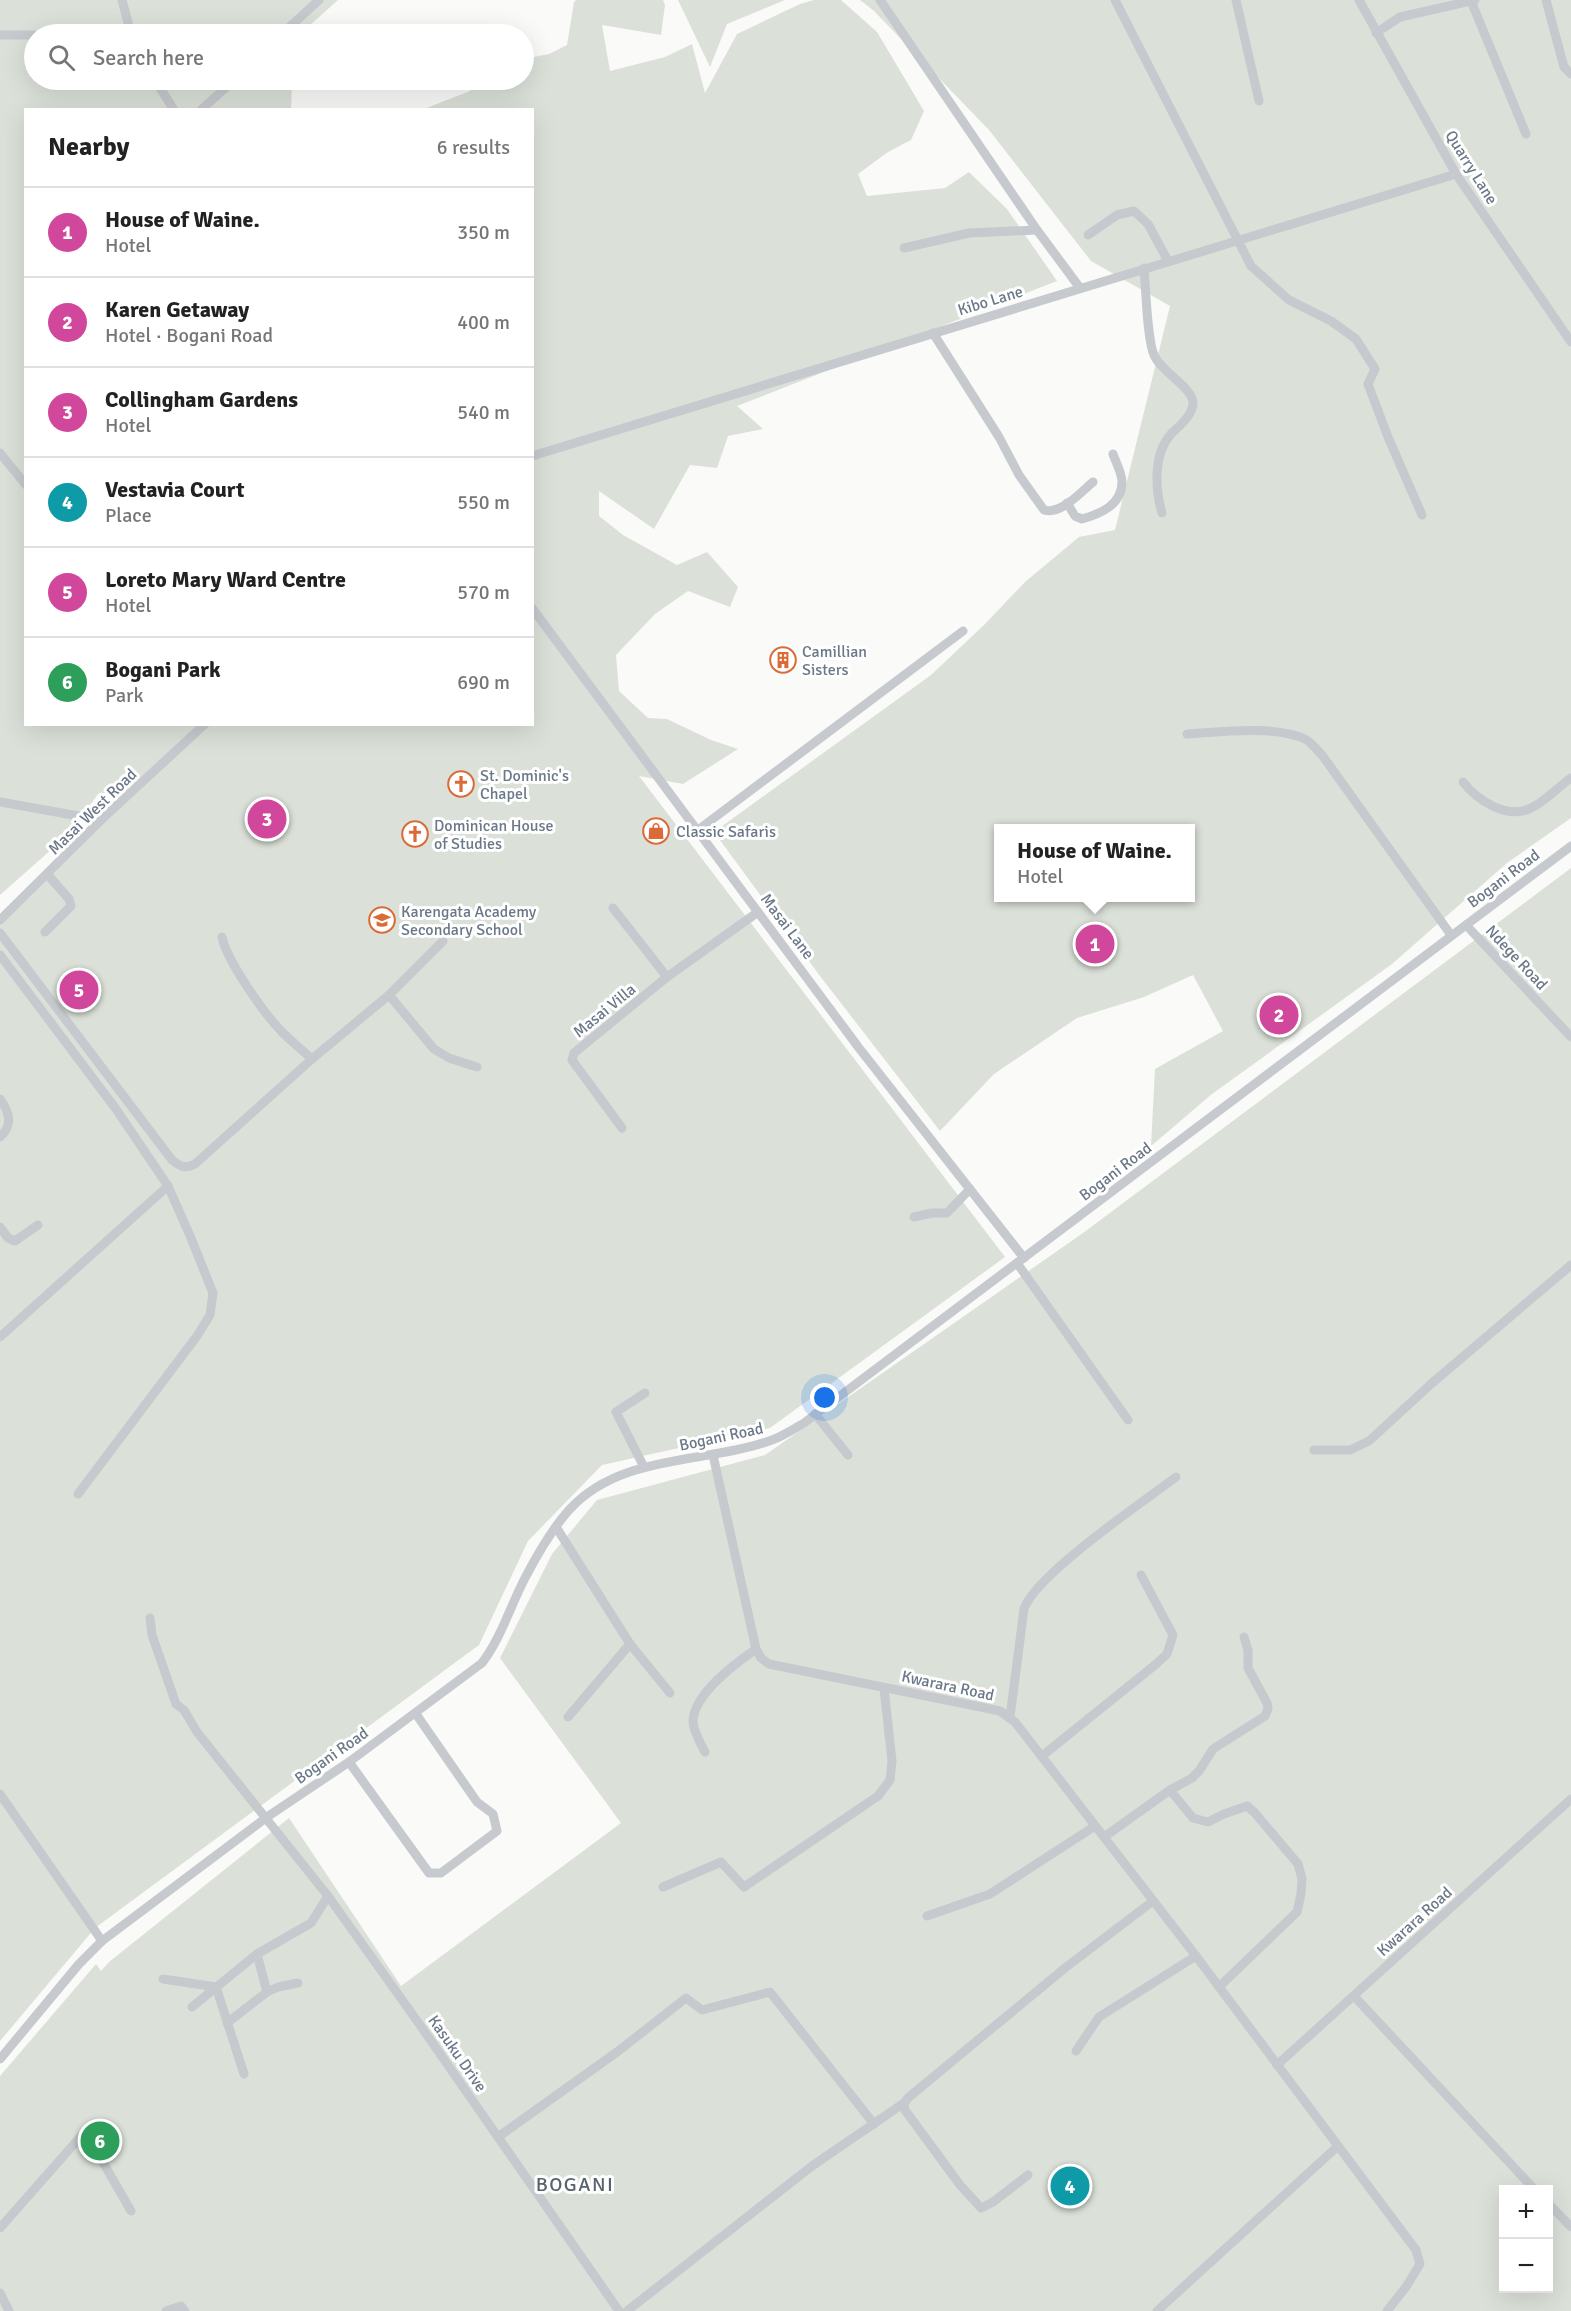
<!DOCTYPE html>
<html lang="en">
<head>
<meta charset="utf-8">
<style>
  body { margin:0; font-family:Signika,sans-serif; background:#f2f2f2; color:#222 }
  .controls { position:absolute; right:18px; bottom:18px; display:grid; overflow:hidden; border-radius:0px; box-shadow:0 6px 24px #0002 }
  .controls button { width:54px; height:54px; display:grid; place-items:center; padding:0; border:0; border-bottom:2px solid #e0e0e0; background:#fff; color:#222; font:30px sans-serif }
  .you { position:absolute; left:825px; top:1398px; width:21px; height:21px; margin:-15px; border:4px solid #fff; border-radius:50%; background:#1a73e8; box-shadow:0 0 0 9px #1a73e833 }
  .badge { display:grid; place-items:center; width:39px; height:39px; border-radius:50%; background:#db2777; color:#fff; font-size:20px; font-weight:700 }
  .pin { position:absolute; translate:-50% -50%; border:3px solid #fff; box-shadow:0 2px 6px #0006 }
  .popup { position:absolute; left:994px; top:824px; width:201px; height:78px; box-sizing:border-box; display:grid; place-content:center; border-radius:0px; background:#fff; filter:drop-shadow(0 2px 4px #0005); font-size:20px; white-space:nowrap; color:#767676 }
  .popup b { font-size:22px; color:#222 }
  .popup::after { content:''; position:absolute; left:50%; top:100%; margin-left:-12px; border:12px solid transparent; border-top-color:#fff }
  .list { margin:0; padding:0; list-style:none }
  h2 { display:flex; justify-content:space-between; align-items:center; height:78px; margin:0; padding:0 24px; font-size:26px }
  h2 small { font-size:20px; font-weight:400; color:#767676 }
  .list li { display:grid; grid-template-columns:39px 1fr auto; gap:18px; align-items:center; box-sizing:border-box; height:90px; padding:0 24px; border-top:2px solid #e0e0e0 }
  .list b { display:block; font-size:22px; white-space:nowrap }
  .list p { margin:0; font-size:20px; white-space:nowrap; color:#767676 }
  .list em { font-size:20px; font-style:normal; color:#767676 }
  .icon { flex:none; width:33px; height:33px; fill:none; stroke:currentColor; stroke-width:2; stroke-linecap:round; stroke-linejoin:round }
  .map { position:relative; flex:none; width:1571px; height:2311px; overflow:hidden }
  .search { position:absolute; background:#fff; box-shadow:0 6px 24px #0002; left:24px; top:24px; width:510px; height:66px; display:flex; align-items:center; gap:15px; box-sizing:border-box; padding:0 21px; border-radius:33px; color:#767676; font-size:22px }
  .panel { position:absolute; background:#fff; box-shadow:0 6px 24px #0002; left:24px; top:108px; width:510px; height:618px; border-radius:0px }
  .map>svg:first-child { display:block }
  .green { fill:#dbe1d9; fill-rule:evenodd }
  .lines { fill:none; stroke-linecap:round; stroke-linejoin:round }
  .street { stroke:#c6c9cd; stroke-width:9 }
  .labels { text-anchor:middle; stroke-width:6; stroke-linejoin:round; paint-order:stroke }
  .street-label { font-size:16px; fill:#6a7887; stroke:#fff }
  .poi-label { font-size:16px; fill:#6a7887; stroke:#fff; text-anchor:start }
  .quarter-label { font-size:20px; letter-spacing:1.5px; fill:#58626d; stroke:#fff }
</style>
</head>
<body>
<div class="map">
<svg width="1571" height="2311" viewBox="0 0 1571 2311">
  <rect width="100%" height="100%" fill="#fafaf8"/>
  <g class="green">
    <path d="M0 0H338L300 34 260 29 255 34H34V80H279L292 82 291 109 26 110V724H532V110L424 109 470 91 471 80H524V59L549 54 567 45 574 2 576 0H663L665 5 661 35 602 25 610 71 665 57 692 44 705 93 737 34 800 4 814 0H841L877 32 924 111 911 140 888 152 858 174 867 196 945 188 969 172 1007 209 1057 281 737 406 763 429 728 436 717 468 690 465 654 529 599 491V516L623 535 677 565 707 552 738 587 730 607 688 591 655 614 616 655 619 691 648 718 667 719 711 740 738 749 683 784 639 776 1005 1257 770 1428 602 1465 528 1541 479 1645 95 1928 0 2041V916L134 792 98 794 70 833 0 895Z"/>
    <path d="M678 0H785L727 24 710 67Z"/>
    <path d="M860 0H1571V818L1507 863 1392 964 1212 1094 1151 1146 1155 1069 1223 1031 1193 975 1144 997 1077 1018 994 1074 940 1131 820 976 714 832 931 675 984 625 1025 582 1079 537 1115 530 1170 306 1091 261 989 130 874 11ZM999 828H1191V898H999Z"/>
    <path d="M1571 868V2311H0V2076L96 1964 101 1971 109 1962 289 1818 401 1986 621 1823 500 1658 552 1554 597 1500 765 1455 1083 1233ZM1504 2190H1548V2288H1504Z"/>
  </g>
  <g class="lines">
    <g class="street">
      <path d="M122 0 131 34"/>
      <path d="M880 0 1037 230 1080 288"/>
      <path d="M1115 0 1251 266 1289 300 1331 321 1356 339 1375 369 1368 384 1388 437 1422 515"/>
      <path d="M1236 0 1259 101"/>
      <path d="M1359 0 1456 174 1571 342"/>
      <path d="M1546 0 1564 67 1571 74"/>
      <path d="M1471 1 1526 134"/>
      <path d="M1376 33 1400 17 1475 0"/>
      <path d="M62 34H115"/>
      <path d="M282 34 319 0"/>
      <path d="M0 35H34"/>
      <path d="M155 80 174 110"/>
      <path d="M201 110 234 80"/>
      <path d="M1088 235 1117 215 1134 211 1148 224 1168 261"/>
      <path d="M904 248 969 233 1037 230"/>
      <path d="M1144 268C1146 289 1147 339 1154 355 1161 372 1194 388 1193 404 1192 416 1179 426 1171 434 1153 454 1155 489 1162 513"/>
      <path d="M933 333 999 437 1019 475 1044 510C1061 515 1081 492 1093 482"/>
      <path d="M0 453 26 485"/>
      <path d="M532 456 1456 174"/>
      <path d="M1067 503 1075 516 1082 519C1100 514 1122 505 1122 482 1122 473 1116 463 1113 454"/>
      <path d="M532 608 859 1048 1024 1258"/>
      <path d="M1187 734C1218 732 1276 725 1305 739 1311 742 1317 750 1322 755L1451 935"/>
      <path d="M1463 782C1477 800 1506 819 1529 809 1544 803 1558 787 1571 778"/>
      <path d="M0 802 101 820"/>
      <path d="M698 830 963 631"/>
      <path d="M613 908 667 977"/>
      <path d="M0 920 101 820 205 724"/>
      <path d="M1466 925 1571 1037"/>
      <path d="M45 932 71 906 69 899 48 875"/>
      <path d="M0 933 172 1160C181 1167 185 1169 195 1164L312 1059 389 995 434 1049 449 1058 477 1067"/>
      <path d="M222 937C227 961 263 1012 281 1031 291 1041 302 1050 312 1059"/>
      <path d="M0 955 116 1109 168 1186 191 1238 213 1293 210 1315 197 1336 78 1494"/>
      <path d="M389 995 443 941"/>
      <path d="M0 1099C10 1113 13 1125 0 1137"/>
      <path d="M622 1128 572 1060 574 1053 667 977 758 912"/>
      <path d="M914 1217 932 1213H947L970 1189"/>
      <path d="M0 1227 8 1238 15 1241 38 1225"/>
      <path d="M1017 1263 1128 1420"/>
      <path d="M0 1337 168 1186"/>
      <path d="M815 1414 848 1455"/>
      <path d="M1314 1450H1350L1369 1441 1431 1384 1571 1265"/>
      <path d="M713 1455 756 1649 761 1658 769 1664 1000 1711 1015 1722 1196 1956 1416 2250 1420 2264 1406 2287 1387 2311"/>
      <path d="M644 1467 616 1412 645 1393"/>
      <path d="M556 1527 630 1644 670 1693"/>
      <path d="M150 1618 152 1635 176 1704 184 1710 197 1732 328 1896 420 2025 619 2311"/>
      <path d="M568 1717 630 1644"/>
      <path d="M1010 1717 1024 1609C1035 1575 1143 1502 1176 1477"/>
      <path d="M705 1752C700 1743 694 1732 693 1722 693 1694 736 1663 756 1649"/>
      <path d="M1042 1756 1155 1665 1167 1654 1173 1635 1141 1575"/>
      <path d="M349 1762 429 1873H441L497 1831 493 1814 477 1802 416 1714"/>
      <path d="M1170 1790 1192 1778 1199 1771 1213 1749 1265 1716 1268 1709 1267 1703 1248 1668V1650L1244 1637"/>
      <path d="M0 1794 102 1941"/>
      <path d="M1104 1837 1170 1790 1193 1818 1208 1822 1224 1814 1247 1806 1255 1813 1298 1864 1302 1879 1301 1894 1297 1912 1219 1987"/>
      <path d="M663 1887 721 1862 744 1887 878 1796 890 1780 892 1761 884 1688"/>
      <path d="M927 1916 990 1894 1095 1826"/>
      <path d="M163 1979 216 1987 244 2074"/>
      <path d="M267 1992 278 1987 298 1983"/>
      <path d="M1354 1996 1535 2190"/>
      <path d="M192 2007 257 1954 311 1923 328 1896"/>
      <path d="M227 2023 267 1992 257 1954"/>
      <path d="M1076 2051 1099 2017 1196 1956"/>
      <path d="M0 2059 79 1964 102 1941 267 1817 349 1762 482 1663C501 1638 510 1607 525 1578 537 1555 551 1530 569 1510 620 1453 706 1464 772 1440 783 1436 794 1429 804 1423L1571 846"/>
      <path d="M1277 2065 1571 1799"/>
      <path d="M498 2137 617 2052 686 1998 702 2010 770 1992 874 2124"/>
      <path d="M1028 2175 993 2202 981 2208 960 2185 905 2110 904 2103 909 2097 1065 1968 1153 1901"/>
      <path d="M1548 2203 1571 2227"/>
      <path d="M0 2228 82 2135 93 2145 131 2211"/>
      <path d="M0 2293 9 2311"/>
      <path d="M166 2311 181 2306 185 2311"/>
      <path d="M627 2311 812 2166 904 2103"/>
      <path d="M1157 2311 1338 2146"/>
    </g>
  </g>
  <defs>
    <g id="building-ring" transform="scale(1.35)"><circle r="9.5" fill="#fff" stroke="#db6b36" stroke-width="1.5"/><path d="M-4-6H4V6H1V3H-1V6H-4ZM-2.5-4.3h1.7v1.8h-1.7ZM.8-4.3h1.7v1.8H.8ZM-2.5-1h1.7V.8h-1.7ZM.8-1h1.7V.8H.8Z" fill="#db6b36"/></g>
    <g id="church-ring" transform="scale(1.35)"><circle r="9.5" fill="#fff" stroke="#db6b36" stroke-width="1.5"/><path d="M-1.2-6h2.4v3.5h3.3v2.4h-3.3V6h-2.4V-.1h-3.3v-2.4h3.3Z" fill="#db6b36"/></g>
    <g id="shop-ring" transform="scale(1.35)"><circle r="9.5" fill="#fff" stroke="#db6b36" stroke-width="1.5"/><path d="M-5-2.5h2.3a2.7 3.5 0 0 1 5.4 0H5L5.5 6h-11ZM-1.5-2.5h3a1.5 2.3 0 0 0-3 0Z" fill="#db6b36"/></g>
    <g id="school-ring" transform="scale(1.35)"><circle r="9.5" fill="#fff" stroke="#db6b36" stroke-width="1.5"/><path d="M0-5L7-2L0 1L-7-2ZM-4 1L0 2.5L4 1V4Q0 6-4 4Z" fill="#db6b36"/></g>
  </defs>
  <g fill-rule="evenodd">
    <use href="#building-ring" x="783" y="660"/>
    <use href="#church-ring" x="461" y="784"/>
    <use href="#shop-ring" x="656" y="831"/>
    <use href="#church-ring" x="415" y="834"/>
    <use href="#school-ring" x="382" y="920"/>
  </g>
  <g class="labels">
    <g class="street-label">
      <text transform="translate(1472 167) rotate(58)" y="6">Quarry Lane</text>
      <text transform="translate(990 300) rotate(-17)" y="6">Kibo Lane</text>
      <text transform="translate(92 811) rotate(-44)" y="6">Masai West Road</text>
      <text transform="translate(1503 878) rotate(-37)" y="6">Bogani Road</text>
      <text transform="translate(788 926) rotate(53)" y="6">Masai Lane</text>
      <text transform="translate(1517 957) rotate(47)" y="6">Ndege Road</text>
      <text transform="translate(604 1010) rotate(-39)" y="6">Masai Villa</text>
      <text transform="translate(1115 1171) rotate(-37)" y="6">Bogani Road</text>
      <text transform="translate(721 1436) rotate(-12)" y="6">Bogani Road</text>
      <text transform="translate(948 1685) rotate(12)" y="6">Kwarara Road</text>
      <text transform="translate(331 1755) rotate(-35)" y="6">Bogani Road</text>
      <text transform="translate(1414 1921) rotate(-42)" y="6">Kwarara Road</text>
      <text transform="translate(458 2053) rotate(55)" y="6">Kasuku Drive</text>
    </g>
    <g class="poi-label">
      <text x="802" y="657">Camillian<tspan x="802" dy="18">Sisters</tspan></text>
      <text x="480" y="781">St. Dominic's<tspan x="480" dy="18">Chapel</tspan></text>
      <text x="434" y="831">Dominican House<tspan x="434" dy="18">of Studies</tspan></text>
      <text x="676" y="837">Classic Safaris</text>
      <text x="401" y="917">Karengata Academy<tspan x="401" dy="18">Secondary School</tspan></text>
    </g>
    <g class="quarter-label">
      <text x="575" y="2191">BOGANI</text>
    </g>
  </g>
</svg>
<div class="controls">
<button>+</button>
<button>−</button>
</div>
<div class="you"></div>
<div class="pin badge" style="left:1095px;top:944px;background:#d1479c">1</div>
<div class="popup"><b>House of Waine.</b>Hotel</div>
<div class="pin badge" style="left:1279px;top:1015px;background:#d1479c">2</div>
<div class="pin badge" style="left:267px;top:819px;background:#d1479c">3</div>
<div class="pin badge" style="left:1070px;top:2186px;background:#0f9aa8">4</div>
<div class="pin badge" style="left:79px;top:990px;background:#d1479c">5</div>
<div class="pin badge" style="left:100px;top:2141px;background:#2e9e5b">6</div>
<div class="search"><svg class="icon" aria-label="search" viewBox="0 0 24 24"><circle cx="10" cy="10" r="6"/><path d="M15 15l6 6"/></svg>Search here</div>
<section class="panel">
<h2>Nearby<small>6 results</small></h2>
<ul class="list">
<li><span class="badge" style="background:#d1479c">1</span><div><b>House of Waine.</b><p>Hotel</p></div><em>350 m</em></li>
<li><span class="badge" style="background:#d1479c">2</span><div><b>Karen Getaway</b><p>Hotel · Bogani Road</p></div><em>400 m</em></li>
<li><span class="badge" style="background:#d1479c">3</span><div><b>Collingham Gardens</b><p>Hotel</p></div><em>540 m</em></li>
<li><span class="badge" style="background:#0f9aa8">4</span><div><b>Vestavia Court</b><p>Place</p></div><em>550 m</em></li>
<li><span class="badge" style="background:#d1479c">5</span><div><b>Loreto Mary Ward Centre</b><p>Hotel</p></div><em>570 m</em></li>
<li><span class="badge" style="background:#2e9e5b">6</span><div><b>Bogani Park</b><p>Park</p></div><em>690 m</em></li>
</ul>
</section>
</div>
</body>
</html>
